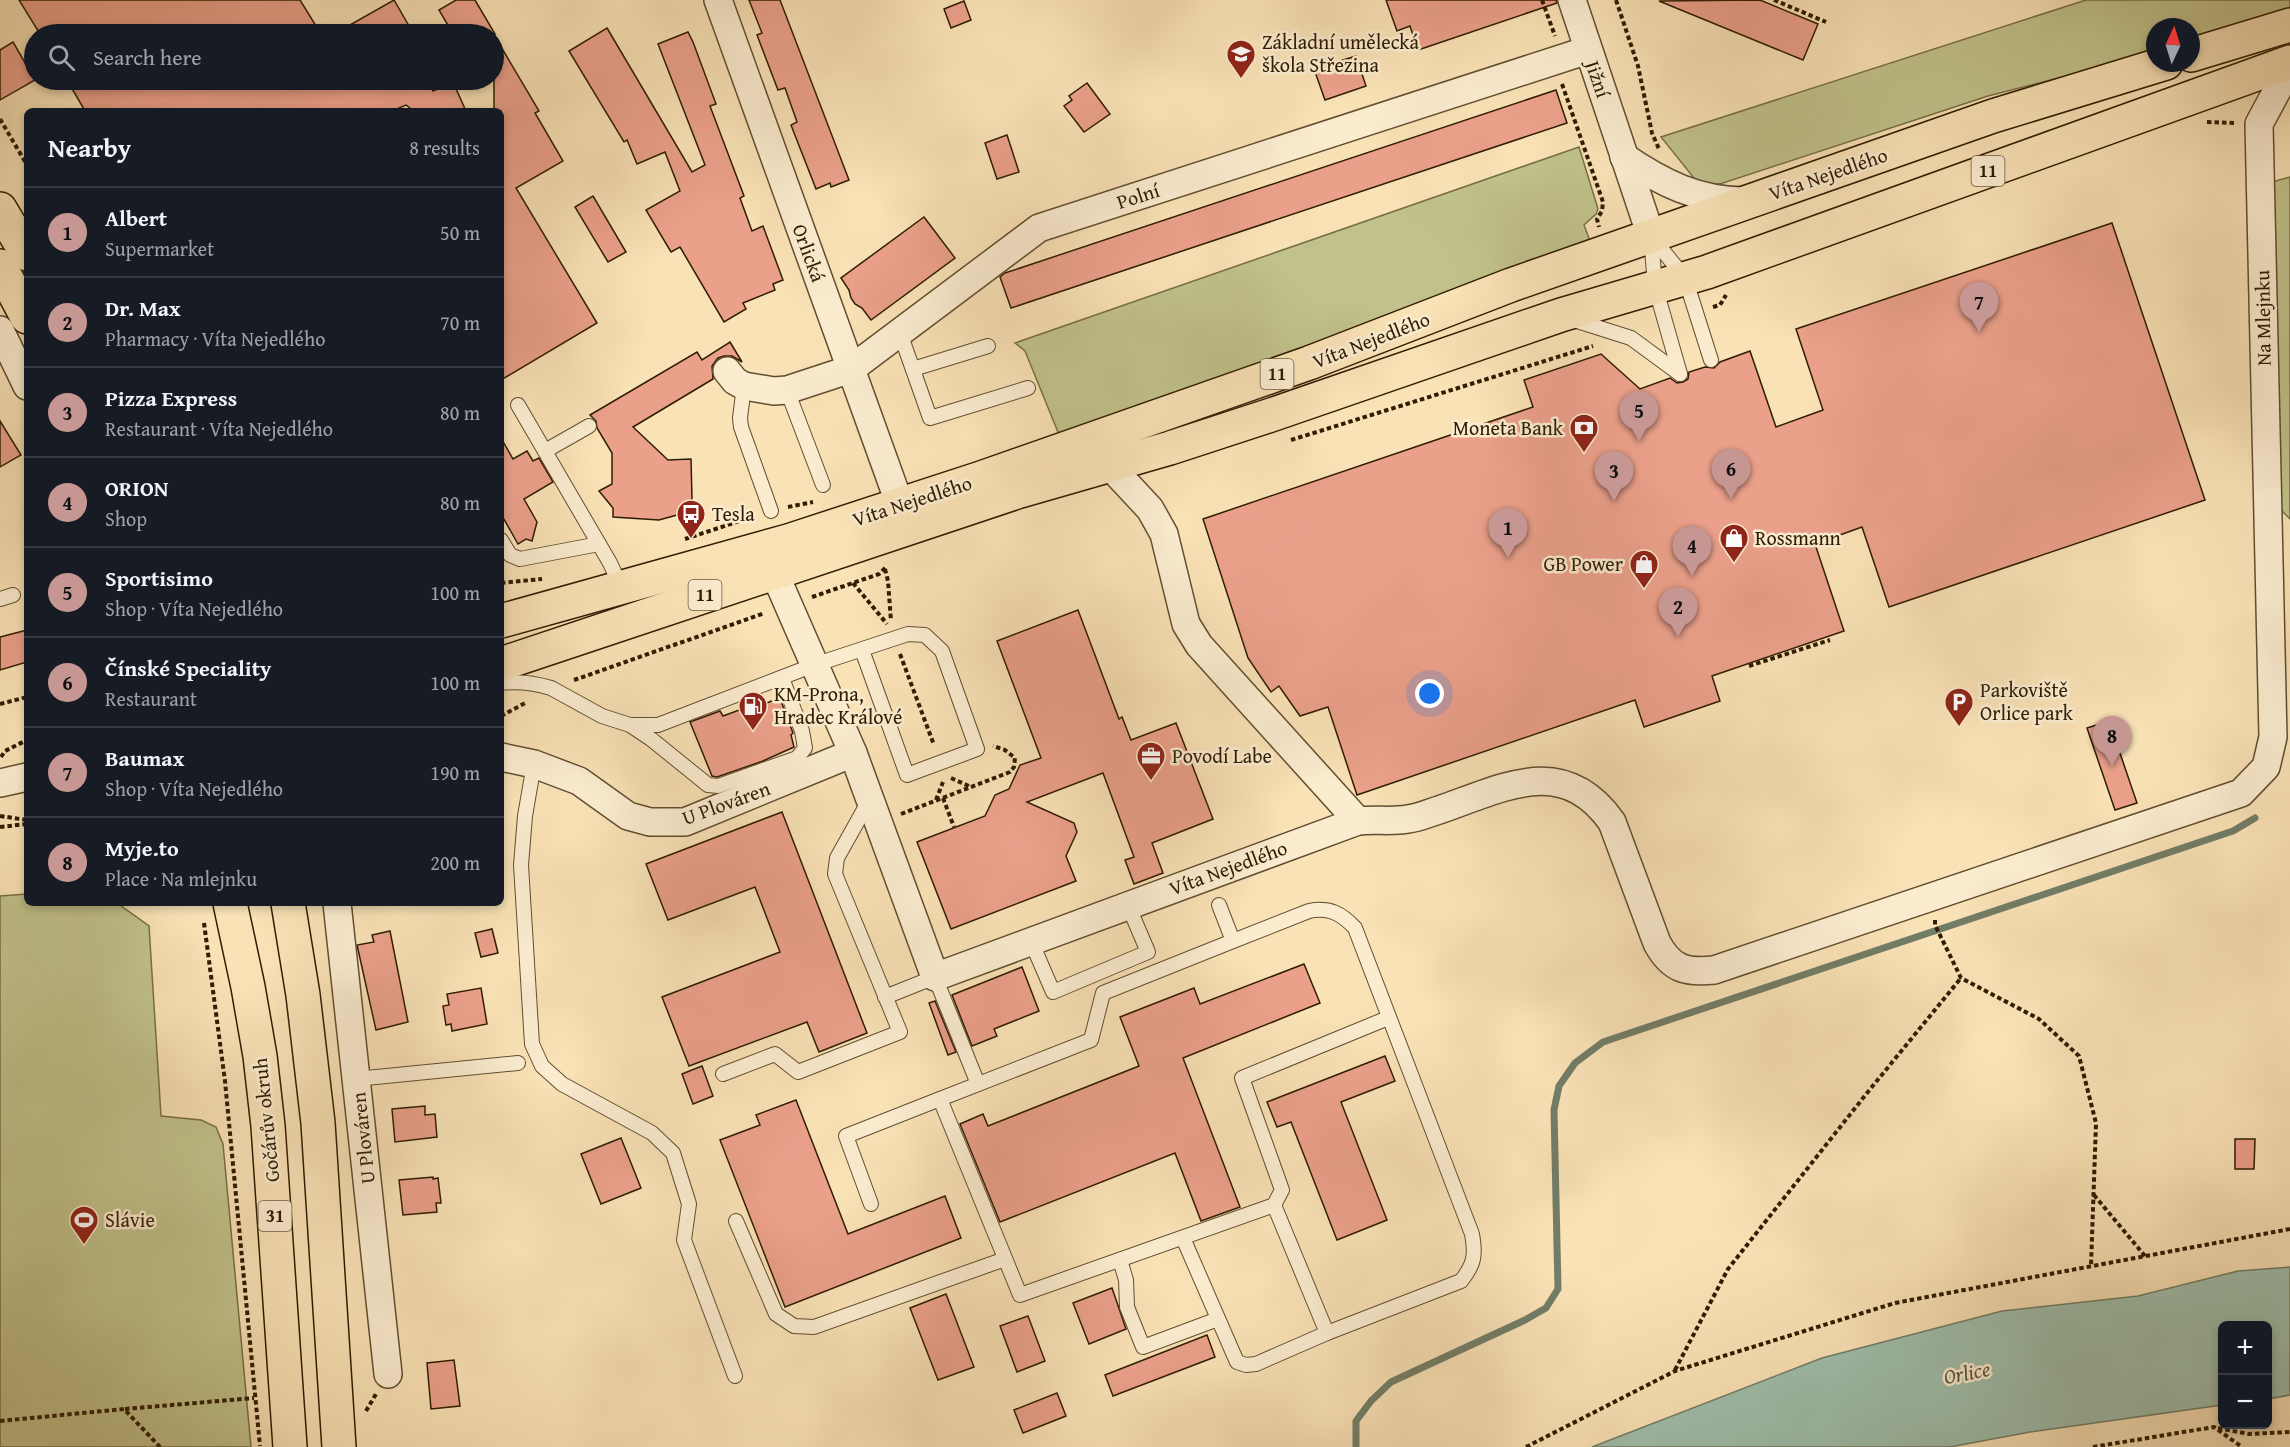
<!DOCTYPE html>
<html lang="en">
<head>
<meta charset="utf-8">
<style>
  body { margin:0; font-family:"Gentium Book Plus",serif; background:#20242c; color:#f1f3f6 }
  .controls { position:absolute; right:18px; bottom:18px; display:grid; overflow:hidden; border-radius:9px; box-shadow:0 3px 9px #0003 }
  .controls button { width:54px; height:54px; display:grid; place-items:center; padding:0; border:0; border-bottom:2px solid #363941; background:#171b24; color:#f1f3f6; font:30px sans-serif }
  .compass { position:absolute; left:2146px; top:18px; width:54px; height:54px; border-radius:50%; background:#171b24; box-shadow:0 3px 9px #0003; rotate:4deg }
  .you { position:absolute; left:1430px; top:694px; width:21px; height:21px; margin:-15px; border:4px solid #fff; border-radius:50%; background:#1a73e8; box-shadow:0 0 0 9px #1a73e833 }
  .badge { display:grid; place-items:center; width:39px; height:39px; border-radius:50%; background:#c59692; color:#111; font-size:20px; font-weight:700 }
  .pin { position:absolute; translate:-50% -50px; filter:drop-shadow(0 2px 3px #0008) }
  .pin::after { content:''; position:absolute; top:32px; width:21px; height:18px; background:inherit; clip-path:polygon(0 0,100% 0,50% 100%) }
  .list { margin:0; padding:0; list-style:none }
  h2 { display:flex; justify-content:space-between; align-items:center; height:78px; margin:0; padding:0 24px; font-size:26px }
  h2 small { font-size:20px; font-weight:400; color:#9ea1a6 }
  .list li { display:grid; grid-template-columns:39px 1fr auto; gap:18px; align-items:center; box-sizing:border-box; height:90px; padding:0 24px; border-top:2px solid #363941 }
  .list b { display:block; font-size:22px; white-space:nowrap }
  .list p { margin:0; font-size:20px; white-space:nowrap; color:#9ea1a6 }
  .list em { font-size:20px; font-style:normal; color:#9ea1a6 }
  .icon { flex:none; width:33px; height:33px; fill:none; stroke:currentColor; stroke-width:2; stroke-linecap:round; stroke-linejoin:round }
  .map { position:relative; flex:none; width:2290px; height:1447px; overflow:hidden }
  .search { position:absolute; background:#171b24; box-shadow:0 3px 9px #0003; left:24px; top:24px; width:480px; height:66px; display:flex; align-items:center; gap:15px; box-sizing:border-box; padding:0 21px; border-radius:33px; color:#9ea1a6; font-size:22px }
  .panel { position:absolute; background:#171b24; box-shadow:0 3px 9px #0003; left:24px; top:108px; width:480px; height:798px; border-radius:9px }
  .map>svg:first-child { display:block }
  .green { fill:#c1c28b; stroke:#786f46; stroke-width:1.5 }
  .water { fill:#9ebeab; stroke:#727d67; stroke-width:1.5 }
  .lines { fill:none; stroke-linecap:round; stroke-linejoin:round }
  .stream { stroke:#727d67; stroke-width:7 }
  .building { fill:#eba08a; stroke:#2f1c02; stroke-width:1.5 }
  .lane-casing { stroke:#624e2f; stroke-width:16 }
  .street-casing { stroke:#624e2f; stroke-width:30 }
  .primary-casing { stroke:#2f1c02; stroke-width:36 }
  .path { stroke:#2f1c02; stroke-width:4; stroke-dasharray:4.5 3; stroke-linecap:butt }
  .lane { stroke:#fbecd0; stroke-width:14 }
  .street { stroke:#fbecd0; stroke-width:27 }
  .primary { stroke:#f9e2b6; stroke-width:33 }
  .labels { text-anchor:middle; stroke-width:5; stroke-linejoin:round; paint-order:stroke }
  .shield { fill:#fbecd0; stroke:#6c5a40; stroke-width:1.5 }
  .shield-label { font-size:18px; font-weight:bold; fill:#2f1c02 }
  .poi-label { font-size:20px; fill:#2f1c02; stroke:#fbecd0; text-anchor:start }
  .street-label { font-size:20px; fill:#2f1c02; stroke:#fbecd0 }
  .water-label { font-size:21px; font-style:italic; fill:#56553d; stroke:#fbecd0 }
</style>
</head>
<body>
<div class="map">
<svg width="2290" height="1447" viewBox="0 0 2290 1447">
  <rect width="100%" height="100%" fill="#f9e2b6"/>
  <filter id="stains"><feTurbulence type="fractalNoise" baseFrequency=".00333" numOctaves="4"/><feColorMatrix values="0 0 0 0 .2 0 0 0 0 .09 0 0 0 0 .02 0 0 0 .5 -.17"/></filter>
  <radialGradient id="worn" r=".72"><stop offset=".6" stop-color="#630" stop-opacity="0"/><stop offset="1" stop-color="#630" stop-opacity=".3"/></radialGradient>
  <g class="green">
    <path d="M2086 0H2290V16L2191 43V27H2155V53L1988 96 1720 184H1690L1694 178 1661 137Z"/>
    <path d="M1579 147 1598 209 1596 214 1584 225 1590 241 1060 437 1025 351 1015 343Z"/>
    <path d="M2290 177V519L2281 510 2272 182Z"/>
    <path d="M27 894V903H117L149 926 161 1116 201 1120 216 1127 223 1144 251 1447H0V896Z"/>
  </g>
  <path class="water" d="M2290 1267V1395L2268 1399V1326H2222V1405L2030 1432 1950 1447H1592L1822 1358 2002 1311 2138 1296 2238 1271Z"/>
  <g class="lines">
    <path class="stream" d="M1356 1447V1421L1371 1401 1391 1382 1525 1320 1546 1308 1558 1289 1554 1110 1559 1086 1575 1063 1603 1042 2233 831 2255 818"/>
  </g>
  <g class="building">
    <path d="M19 0H300L321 34H40Z"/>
    <path d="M394 0 409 26 395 34H334Z"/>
    <path d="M456 0H475L495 34H453L439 10Z"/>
    <path d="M749 0H780L849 180 831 187 830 183 816 189 791 125 797 122 785 88 778 90 757 35 762 33Z"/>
    <path d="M1386 0H1556L1557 3 1418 50 1410 26 1397 31Z"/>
    <path d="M1760 0 1818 24 1803 60 1659 1Z"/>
    <path d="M964 1 971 20 951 28 944 9Z"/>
    <path d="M607 28 692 172 705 165 658 44 688 32 693 42 716 104 710 106 744 196 740 198 752 231 763 226 783 280 773 284 775 290 743 303 746 309 724 322 680 247 671 252 646 210 680 191 665 152 637 164 627 140 624 142 569 51Z"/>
    <path d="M494 35 539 111 535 113 563 161 516 188 597 323 501 380V111H494Z"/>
    <path d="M13 42 35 80 0 100V50Z"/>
    <path d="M1356 56 1366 86 1325 100 1314 69Z"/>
    <path d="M67 80H428L433 91 453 82 466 111H414L406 105 392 111H85Z"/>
    <path d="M1087 83 1110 114 1084 132 1064 106 1072 100 1069 96Z"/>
    <path d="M1556 90 1567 123 1011 308 1000 277 1005 273Z"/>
    <path d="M1007 135 1019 172 997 179 985 143Z"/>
    <path d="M593 196 626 252 608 262 575 207Z"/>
    <path d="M924 217 955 258 871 320 862 308 855 304 851 298 849 290 841 278Z"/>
    <path d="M2112 223 2205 500 1889 607 1862 527 1815 544 1844 631 1712 676 1720 701 1644 727 1635 700 1357 795 1328 707 1300 716 1279 686 1271 692 1248 658 1203 519 1533 407 1524 380 1601 354 1640 389 1670 378 1677 383 1683 382 1688 379 1689 372 1705 367 1714 368 1720 362 1750 351 1776 427 1823 410 1796 329Z"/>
    <path d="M730 342 742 362 732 356H724L718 358 712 366 713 379 633 427 668 460 691 459 692 499 677 515 659 520 613 517V508L599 491 612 484V453L597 428 596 421 590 415 697 352 702 360Z"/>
    <path d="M0 421 21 455 0 467Z"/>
    <path d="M501 438 513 459 527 451 533 461 539 458 553 482 524 499 537 522 532 541 526 539 518 544 501 514Z"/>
    <path d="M1078 610 1119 719 1122 717 1131 740 1176 723 1213 819 1152 843 1163 873 1134 884 1125 860 1134 857 1103 773 1027 802 1074 823 1077 832 1066 856 1076 881 951 929 917 842 985 816 995 795 1009 789 1020 765 1041 758 997 641Z"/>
    <path d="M27 630V662L0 670V637Z"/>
    <path d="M777 699 778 702 781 701 793 733 791 735 794 747 763 761 717 777 712 776 690 722 720 711 723 716 742 709 743 712Z"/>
    <path d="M2109 721 2137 803 2115 810 2087 728Z"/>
    <path d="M782 812 867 1033 819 1052 807 1022 689 1066 662 997 780 952 755 887 668 920 646 864Z"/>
    <path d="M492 929 498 953 481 957 475 933Z"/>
    <path d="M390 931 408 1022 376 1030 357 945 374 942 372 935Z"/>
    <path d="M1304 964 1320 1003 1183 1058 1240 1207 1201 1221 1175 1153 1000 1222 960 1124 983 1114 988 1126 1139 1066 1120 1017 1194 988 1200 1004Z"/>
    <path d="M1022 967 1039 1011 994 1029 997 1036 972 1046 952 995Z"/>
    <path d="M481 988 487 1024 452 1031 451 1024 446 1025 443 1006 449 1005 447 994Z"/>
    <path d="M935 1001 956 1052 948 1055 929 1003Z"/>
    <path d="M1385 1056 1395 1081 1341 1102 1387 1220 1337 1240 1291 1122 1277 1127 1267 1102Z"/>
    <path d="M702 1066 713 1096 693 1104 682 1074Z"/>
    <path d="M796 1100 848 1234 945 1196 961 1238 785 1307 720 1140 760 1125 756 1115Z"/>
    <path d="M425 1106V1115L435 1114 437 1137 395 1142 392 1109Z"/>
    <path d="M621 1138 641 1188 601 1204 581 1154Z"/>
    <path d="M2235 1139H2255L2254 1169H2235Z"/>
    <path d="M433 1177V1179L438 1178 441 1203H436L437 1212 403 1215 399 1180Z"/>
    <path d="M1112 1288 1126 1329 1089 1344 1073 1303Z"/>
    <path d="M946 1294 974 1367 938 1380 910 1308Z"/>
    <path d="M1028 1316 1045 1361 1017 1372 1000 1326Z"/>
    <path d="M1207 1335 1215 1357 1113 1396 1105 1375Z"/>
    <path d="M454 1360 460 1406 431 1409 427 1363Z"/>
    <path d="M1057 1393 1066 1416 1023 1433 1014 1410Z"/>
  </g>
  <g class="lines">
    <g class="lane-casing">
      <g id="lane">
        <path d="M1651 236 1655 286 1680 374"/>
        <path d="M1651 236 1685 278 1711 360"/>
        <path d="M1571 319 1631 338 1680 374"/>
        <path d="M900 333 930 418 1028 388"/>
        <path d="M913 369 988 346"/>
        <path d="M744 386 740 418 741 427 771 511"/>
        <path d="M787 390 823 485"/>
        <path d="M518 405 610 563 621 587"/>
        <path d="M545 451 589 426"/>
        <path d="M501 540 510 555 520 559 599 544"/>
        <path d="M0 599 13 595"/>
        <path d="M501 683C519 681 534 683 551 688L602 716 630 725H658L814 665 908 634 925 635 942 651 977 749 907 775 862 650"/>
        <path d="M630 725 651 739 708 785 718 786 797 758 805 748 802 731 782 678"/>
        <path d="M534 764 525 816 521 865 532 1044 542 1066 562 1084 652 1133 673 1153 689 1204 684 1240 735 1376"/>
        <path d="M1219 905 1233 941 1103 993 1091 1040 940 1099 1020 1295 1274 1205 1282 1190 1242 1078 1388 1018"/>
        <path d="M1031 941 1053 992 1148 952 1128 905"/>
        <path d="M1233 941 1309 911C1329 907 1341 913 1355 928L1472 1234C1476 1255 1474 1265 1461 1281L1327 1333 1274 1205"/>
        <path d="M885 997 935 977 978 1084"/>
        <path d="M723 1074 775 1054 798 1072 900 1032 835 874 837 858 870 799"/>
        <path d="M356 1079 518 1063"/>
        <path d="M871 1204 846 1136 940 1099"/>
        <path d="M736 1221 776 1314 794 1326 814 1327 1005 1259"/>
        <path d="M1183 1238 1237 1362 1246 1365 1256 1364 1327 1333"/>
        <path d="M1120 1260 1126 1280 1127 1307 1143 1347 1218 1319"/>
      </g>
    </g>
    <g class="street-casing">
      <g id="street">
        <path d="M718 0 900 505"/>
        <path d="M1572 0 1651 236"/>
        <path d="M1624 157C1662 183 1698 201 1745 201"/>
        <path d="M0 330 27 386"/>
        <path d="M727 371 735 381 744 386 774 391 787 390 851 369 1039 228 1588 50"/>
        <path d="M1109 465 1150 509 1164 534 1186 624 1199 645 1358 821"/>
        <path d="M774 572 853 753 935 977 1358 821C1375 819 1392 822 1408 819 1418 818 1429 813 1439 810 1503 788 1563 753 1612 822L1657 943C1671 969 1686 973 1714 970L2241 793 2266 767 2273 737 2259 124 2280 85 2290 76"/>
        <path d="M501 757 534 764 579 781 628 816 650 822H685L853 753"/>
        <path d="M0 783 27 777"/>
        <path d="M337 903 388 1374"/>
      </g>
    </g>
    <g class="primary-casing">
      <g id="primary">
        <path d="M2191 55 2290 25"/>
        <path d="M0 209 27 254"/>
        <path d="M0 266 27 317"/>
        <path d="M501 621 788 541 981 478 1309 363 1511 285 1608 251 1993 116 2166 63"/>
        <path d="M501 664 1017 492 1170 448 1271 415 1561 315 1707 272 2290 62"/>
        <path d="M230 903 248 987 260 1056 268 1126 290 1447"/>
        <path d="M288 903 303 995 318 1123 339 1447"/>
      </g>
    </g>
    <g class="path">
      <path d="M1542 0 1555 36"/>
      <path d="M1616 0 1638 66 1652 133 1659 149"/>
      <path d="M1774 0 1826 22"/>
      <path d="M1562 84 1603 202 1602 211 1597 219 1599 227"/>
      <path d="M0 119 27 165"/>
      <path d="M2207 122 2235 123"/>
      <path d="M1713 307 1720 305 1726 295"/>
      <path d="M1291 440 1593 346"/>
      <path d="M788 507 813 502"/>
      <path d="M685 539 755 516"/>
      <path d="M885 569 888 581 891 621"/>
      <path d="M501 583 542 579"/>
      <path d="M853 583 887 624"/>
      <path d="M812 597 879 574 887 566"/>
      <path d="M900 654 934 745"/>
      <path d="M1749 666 1830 640"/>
      <path d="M574 680 765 613"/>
      <path d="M0 704 27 697"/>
      <path d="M501 716 527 702"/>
      <path d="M1 757 5 751 27 740"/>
      <path d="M951 778 971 787"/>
      <path d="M943 798 954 827"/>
      <path d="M936 800 943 782"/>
      <path d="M901 814 1010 772 1014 767 1015 758 1005 750 993 746"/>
      <path d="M0 816 27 820"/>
      <path d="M0 827 27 824"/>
      <path d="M1935 920V925L1961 978 2039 1019 2079 1056 2096 1123 2091 1266"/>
      <path d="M204 923 225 1081 260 1446"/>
      <path d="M2094 1195 2145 1256"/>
      <path d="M1675 1370 1728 1269 1867 1093 1961 978"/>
      <path d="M125 1409 254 1398"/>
      <path d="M366 1411 376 1394"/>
      <path d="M0 1421 124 1409 160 1447"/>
      <path d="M2218 1428 2249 1434 2290 1432"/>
      <path d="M1526 1447 1675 1371 1895 1303 2290 1229"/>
      <path d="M2093 1447 2214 1427 2242 1447"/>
    </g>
    <use href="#lane" class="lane"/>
    <use href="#street" class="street"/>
    <use href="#primary" class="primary"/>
  </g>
  <defs>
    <g id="school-pin" transform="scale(1.5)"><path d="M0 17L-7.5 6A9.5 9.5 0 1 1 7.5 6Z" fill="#8f2418" stroke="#fbecd0"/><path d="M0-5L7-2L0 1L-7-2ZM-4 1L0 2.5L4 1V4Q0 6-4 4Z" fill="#fff"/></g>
    <g id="bank-pin" transform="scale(1.5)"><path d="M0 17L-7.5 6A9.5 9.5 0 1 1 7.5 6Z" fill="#8f2418" stroke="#fbecd0"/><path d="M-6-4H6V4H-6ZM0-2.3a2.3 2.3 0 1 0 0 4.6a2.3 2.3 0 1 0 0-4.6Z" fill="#fff"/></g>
    <g id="bus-pin" transform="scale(1.5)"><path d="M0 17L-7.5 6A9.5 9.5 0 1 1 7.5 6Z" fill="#8f2418" stroke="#fbecd0"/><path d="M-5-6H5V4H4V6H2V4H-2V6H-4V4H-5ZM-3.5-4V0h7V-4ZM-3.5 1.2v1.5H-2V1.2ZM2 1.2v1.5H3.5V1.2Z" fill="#fff"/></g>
    <g id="shop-pin" transform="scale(1.5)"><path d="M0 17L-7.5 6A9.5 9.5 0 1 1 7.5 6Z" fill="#8f2418" stroke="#fbecd0"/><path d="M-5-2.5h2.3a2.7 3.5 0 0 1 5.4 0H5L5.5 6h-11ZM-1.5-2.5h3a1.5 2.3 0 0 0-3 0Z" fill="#fff"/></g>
    <g id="parking-pin" transform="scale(1.5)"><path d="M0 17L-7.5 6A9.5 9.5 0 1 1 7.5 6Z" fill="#8f2418" stroke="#fbecd0"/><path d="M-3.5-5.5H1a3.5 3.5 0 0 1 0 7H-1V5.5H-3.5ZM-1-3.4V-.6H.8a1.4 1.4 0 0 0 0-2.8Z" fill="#fff"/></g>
    <g id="fuel-pin" transform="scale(1.5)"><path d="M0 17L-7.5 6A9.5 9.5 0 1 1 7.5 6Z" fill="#8f2418" stroke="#fbecd0"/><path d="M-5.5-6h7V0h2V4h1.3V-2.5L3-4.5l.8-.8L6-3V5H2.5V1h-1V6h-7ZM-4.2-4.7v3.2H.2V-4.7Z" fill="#fff"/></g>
    <g id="office-pin" transform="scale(1.5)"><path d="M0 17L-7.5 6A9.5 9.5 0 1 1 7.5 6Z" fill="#8f2418" stroke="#fbecd0"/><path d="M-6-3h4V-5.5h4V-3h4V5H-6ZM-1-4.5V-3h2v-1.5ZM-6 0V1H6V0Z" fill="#fff"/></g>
    <g id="stadium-pin" transform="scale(1.5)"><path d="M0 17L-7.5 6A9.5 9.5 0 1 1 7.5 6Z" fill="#8f2418" stroke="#fbecd0"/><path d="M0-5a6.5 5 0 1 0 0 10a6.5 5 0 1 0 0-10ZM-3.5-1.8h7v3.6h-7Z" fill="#fff"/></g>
  </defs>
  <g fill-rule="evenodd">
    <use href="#school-pin" x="1241" y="54"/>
    <use href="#bank-pin" x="1584" y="428"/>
    <use href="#bus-pin" x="691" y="514"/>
    <use href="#shop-pin" x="1734" y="538"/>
    <use href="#shop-pin" x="1644" y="564"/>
    <use href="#parking-pin" x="1959" y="702"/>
    <use href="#fuel-pin" x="753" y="706"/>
    <use href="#office-pin" x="1151" y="756"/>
    <use href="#stadium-pin" x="84" y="1220"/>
  </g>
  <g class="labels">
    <g class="shield">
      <rect x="1971.5" y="156" width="33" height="30" rx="4.5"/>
      <rect x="1260.5" y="359" width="33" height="30" rx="4.5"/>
      <rect x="688.5" y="580" width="33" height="30" rx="4.5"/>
      <rect x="258.5" y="1201" width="33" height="30" rx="4.5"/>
    </g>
    <g class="shield-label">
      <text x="1988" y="177">11</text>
      <text x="1277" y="380">11</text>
      <text x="705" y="601">11</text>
      <text x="275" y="1222">31</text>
    </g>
    <g class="poi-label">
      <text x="1262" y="49">Základní umělecká<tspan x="1262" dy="23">škola Střezina</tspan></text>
      <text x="1563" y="435" text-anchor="end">Moneta Bank</text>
      <text x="712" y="521">Tesla</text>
      <text x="1755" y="545">Rossmann</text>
      <text x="1623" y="571" text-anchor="end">GB Power</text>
      <text x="1980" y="697">Parkoviště<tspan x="1980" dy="23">Orlice park</tspan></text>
      <text x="774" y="701">KM-Prona,<tspan x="774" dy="23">Hradec Králové</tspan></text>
      <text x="1172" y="763">Povodí Labe</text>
      <text x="105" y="1227">Slávie</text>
    </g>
    <g class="street-label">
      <text transform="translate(1598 79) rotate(71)" y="7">Jižní</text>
      <text transform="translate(1828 174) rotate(-19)" y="7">Víta Nejedlého</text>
      <text transform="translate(1138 196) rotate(-18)" y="7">Polní</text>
      <text transform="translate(809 253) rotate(70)" y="7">Orlická</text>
      <text transform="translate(2263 318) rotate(-91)" y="7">Na Mlejnku</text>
      <text transform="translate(1371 340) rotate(-21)" y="7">Víta Nejedlého</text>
      <text transform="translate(912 501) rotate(-18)" y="7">Víta Nejedlého</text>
      <text transform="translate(726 803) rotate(-20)" y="7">U Plováren</text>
      <text transform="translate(1228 868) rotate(-20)" y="7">Víta Nejedlého</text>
      <text transform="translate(266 1120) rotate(-96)" y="7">Gočárův okruh</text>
      <text transform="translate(363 1138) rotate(-96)" y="7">U Plováren</text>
    </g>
    <g class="water-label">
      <text transform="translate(1967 1373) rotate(-11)" y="7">Orlice</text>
    </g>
  </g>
  <rect width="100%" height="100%" filter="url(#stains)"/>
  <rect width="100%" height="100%" fill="url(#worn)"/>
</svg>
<div class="controls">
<button>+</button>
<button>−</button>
</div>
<svg class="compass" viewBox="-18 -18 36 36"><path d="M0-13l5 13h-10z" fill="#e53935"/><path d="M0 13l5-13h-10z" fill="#9ea1a6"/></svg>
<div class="you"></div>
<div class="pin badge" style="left:1508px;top:558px">1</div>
<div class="pin badge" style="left:1678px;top:637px">2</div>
<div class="pin badge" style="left:1614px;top:501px">3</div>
<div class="pin badge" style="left:1692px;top:576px">4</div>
<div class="pin badge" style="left:1639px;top:441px">5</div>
<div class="pin badge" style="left:1731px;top:499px">6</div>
<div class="pin badge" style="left:1979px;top:332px">7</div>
<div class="pin badge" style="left:2112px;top:766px">8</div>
<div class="search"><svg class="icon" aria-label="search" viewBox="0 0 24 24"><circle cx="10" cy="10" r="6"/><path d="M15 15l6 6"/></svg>Search here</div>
<section class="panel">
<h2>Nearby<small>8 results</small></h2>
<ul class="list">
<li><span class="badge">1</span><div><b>Albert</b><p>Supermarket</p></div><em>50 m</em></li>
<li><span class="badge">2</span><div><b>Dr. Max</b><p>Pharmacy · Víta Nejedlého</p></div><em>70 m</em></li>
<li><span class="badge">3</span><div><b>Pizza Express</b><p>Restaurant · Víta Nejedlého</p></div><em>80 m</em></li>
<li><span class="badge">4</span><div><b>ORION</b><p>Shop</p></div><em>80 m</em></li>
<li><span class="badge">5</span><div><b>Sportisimo</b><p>Shop · Víta Nejedlého</p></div><em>100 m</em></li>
<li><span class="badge">6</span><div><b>Čínské Speciality</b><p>Restaurant</p></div><em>100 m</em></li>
<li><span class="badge">7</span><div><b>Baumax</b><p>Shop · Víta Nejedlého</p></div><em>190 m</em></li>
<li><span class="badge">8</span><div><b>Myje.to</b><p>Place · Na mlejnku</p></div><em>200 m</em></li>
</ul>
</section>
</div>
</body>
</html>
